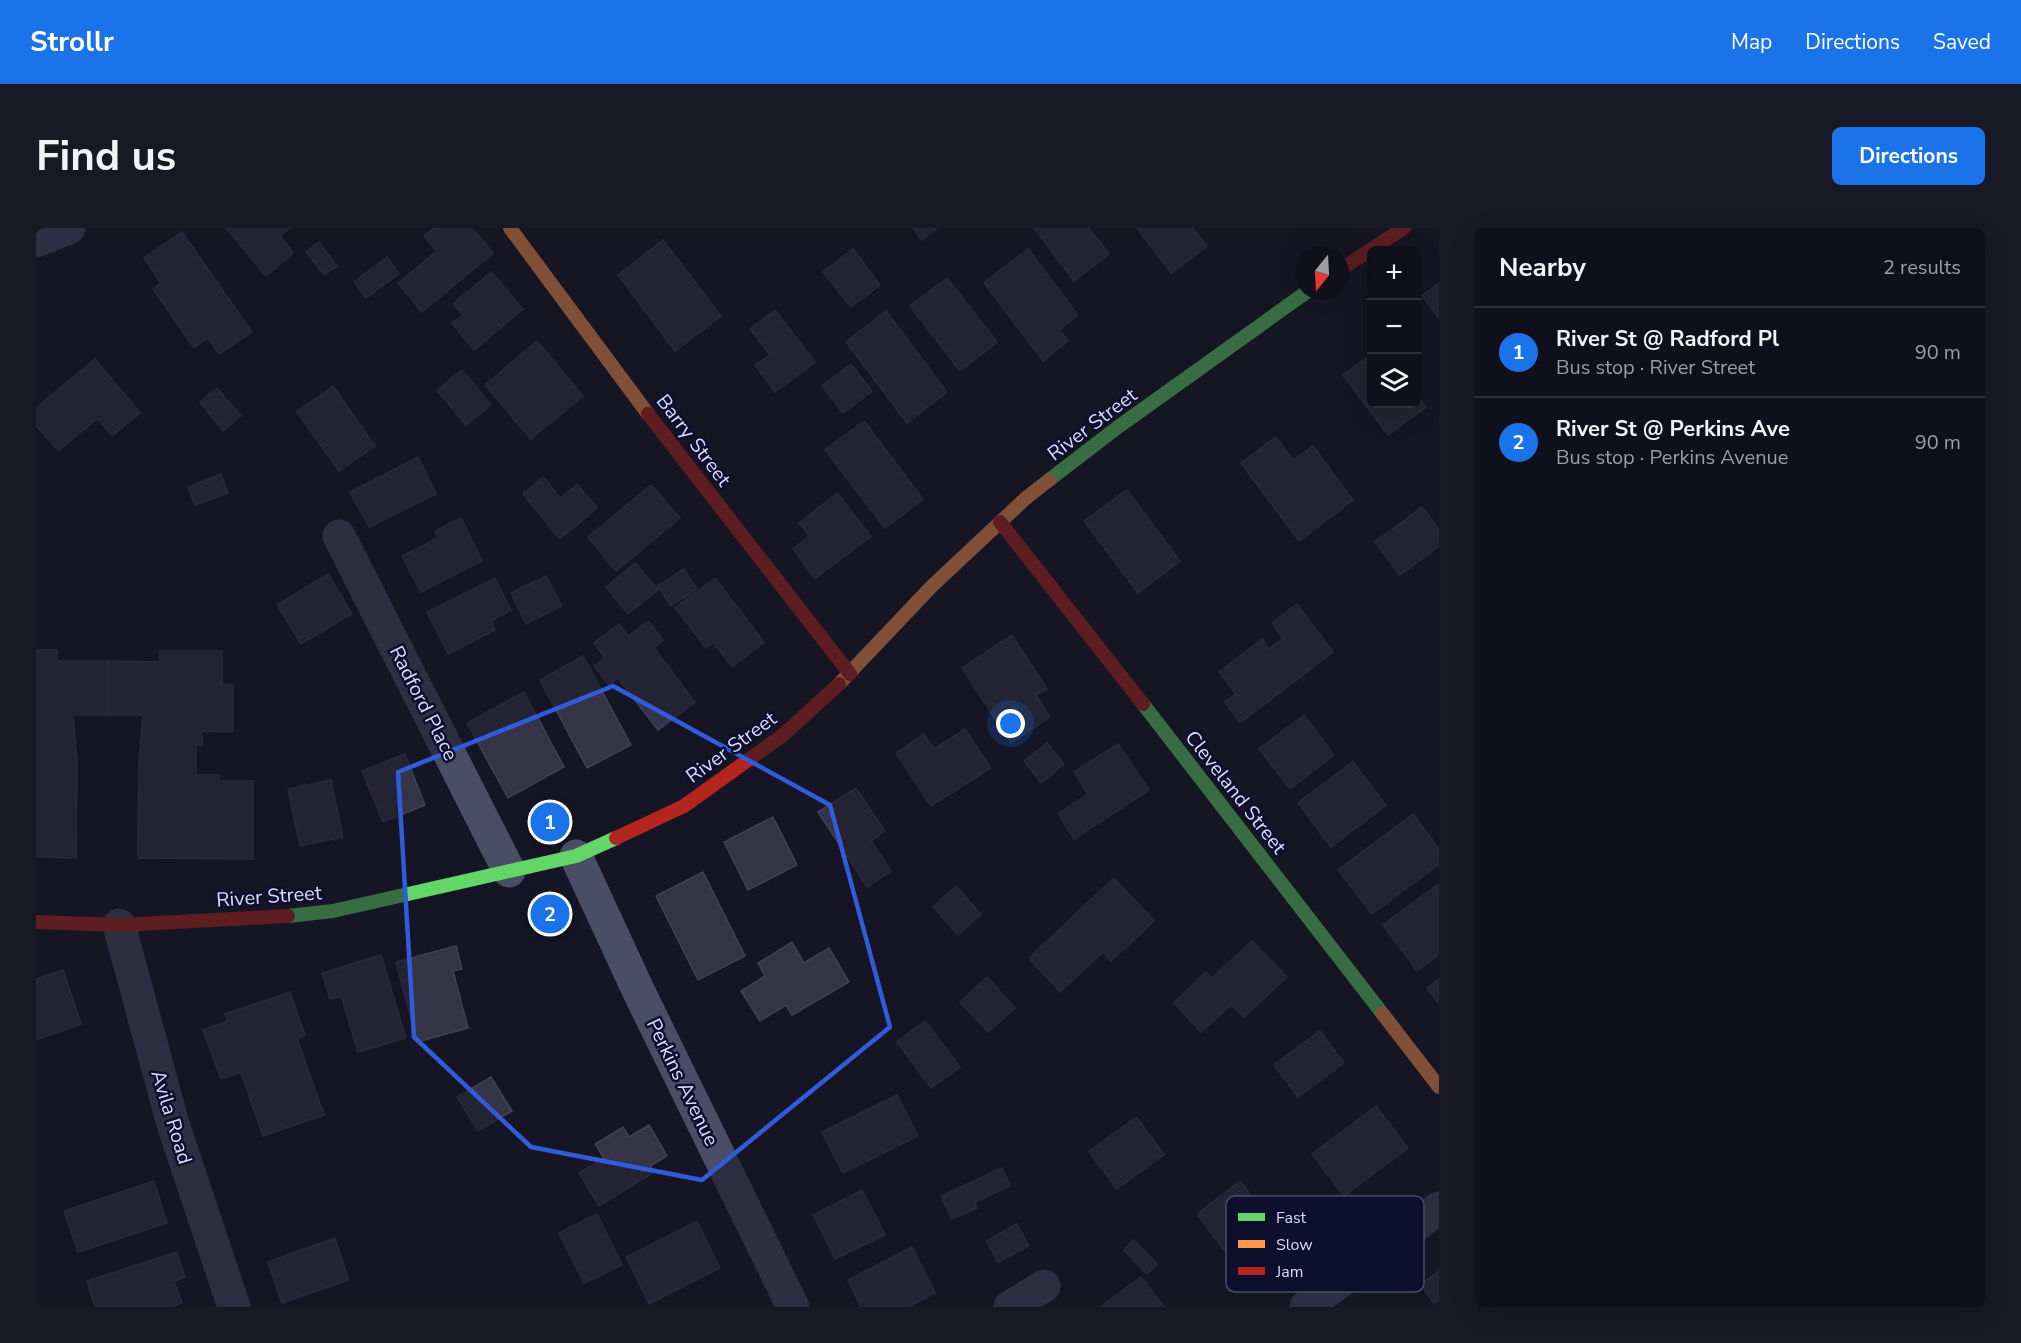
<!DOCTYPE html>
<html lang="en">
<head>
<meta charset="utf-8">
<style>
  body { margin:0; font-family:"Nunito Sans",sans-serif; background:#191925; color:#f1f3f6 }
  .controls { position:absolute; right:18px; top:18px; display:grid; overflow:hidden; border-radius:9px; box-shadow:0 6px 24px #0002 }
  .controls button { width:54px; height:54px; display:grid; place-items:center; padding:0; border:0; border-bottom:2px solid #30303b; background:#10101c; color:#f1f3f6; font:30px sans-serif }
  .compass { position:absolute; left:1259px; top:18px; width:54px; height:54px; border-radius:50%; background:#10101c; box-shadow:0 6px 24px #0002; rotate:198deg }
  .you { position:absolute; left:975px; top:496px; width:21px; height:21px; margin:-15px; border:4px solid #fff; border-radius:50%; background:#1a73e8; box-shadow:0 0 0 9px #1a73e833 }
  .badge { display:grid; place-items:center; width:39px; height:39px; border-radius:50%; background:#1a73e8; color:#fff; font-size:20px; font-weight:700 }
  .pin { position:absolute; translate:-50% -50%; border:3px solid #fff; box-shadow:0 2px 6px #0006 }
  .list { margin:0; padding:0; list-style:none }
  h2 { display:flex; justify-content:space-between; align-items:center; height:78px; margin:0; padding:0 24px; font-size:26px }
  h2 small { font-size:20px; font-weight:400; color:#9c9da3 }
  .list li { display:grid; grid-template-columns:39px 1fr auto; gap:18px; align-items:center; box-sizing:border-box; height:90px; padding:0 24px; border-top:2px solid #30303b }
  .list b { display:block; font-size:22px; white-space:nowrap }
  .list p { margin:0; font-size:20px; white-space:nowrap; color:#9c9da3 }
  .list em { font-size:20px; font-style:normal; color:#9c9da3 }
  .icon { flex:none; width:33px; height:33px; fill:none; stroke:currentColor; stroke-width:2; stroke-linecap:round; stroke-linejoin:round }
  .map { position:relative; flex:none; width:1403px; height:1079px; overflow:hidden; border-radius:9px }
  header { display:flex; align-items:center; gap:36px; box-sizing:border-box; height:84px; padding:0 30px; background:#1a73e8; color:#fff }
  header strong { font-size:28px }
  nav { display:flex; gap:33px; margin-inline-start:auto; font-size:21px }
  .intro { display:flex; align-items:center; justify-content:space-between; box-sizing:border-box; height:144px; padding:0 36px }
  h1 { margin:0; font-size:42px }
  .button { padding:15px 27px; border-radius:9px; background:#1a73e8; color:#fff; font-size:21px; font-weight:700 }
  main { display:flex; gap:36px; padding:0 36px }
  aside { flex:1; background:#10101c; border-radius:9px; box-shadow:0 6px 24px #0002 }
  .map>svg:first-child { display:block }
  .building { fill:#343446; stroke:#404059; stroke-width:1.5 }
  .lines { fill:none; stroke-linecap:round; stroke-linejoin:round }
  .street { stroke:#4a4d66; stroke-width:33 }
  .fast { stroke:#63d668; stroke-width:14 }
  .slow { stroke:#ff974d; stroke-width:14 }
  .jam { stroke:#b3261e; stroke-width:14 }
  .marked { fill:none; stroke:#305cdc; stroke-width:4.5; stroke-linejoin:round }
  .labels { text-anchor:middle; stroke-width:5; stroke-linejoin:round; paint-order:stroke }
  .street-label { font-size:20px; fill:#dadcff; stroke:#0e0f2c }
  .key { fill:#0e0f2c; stroke:#4b4c6b; stroke-width:1.5 }
  .key-label { font-size:16px; fill:#dadcff }
</style>
</head>
<body>
<header>
<strong>Strollr</strong>
<nav><a>Map</a><a>Directions</a><a>Saved</a></nav>
</header>
<div class="intro"><h1>Find us</h1><a class="button">Directions</a></div>
<main>
<div class="map">
<svg width="1403" height="1079" viewBox="0 0 1403 1079">
  <rect width="100%" height="100%" fill="#151525"/>
  <g class="building">
    <path d="M190 0H253L244 8 257 25 230 48Z"/>
    <path d="M398 0H436L457 25 386 84 362 55 401 23 388 8Z"/>
    <path d="M877 0H901L886 12Z"/>
    <path d="M998 0H1053L1073 26 1038 53Z"/>
    <path d="M1101 0H1157L1171 18 1135 45Z"/>
    <path d="M146 4 216 104 183 126 172 110 158 120 117 61 125 55 108 30Z"/>
    <path d="M627 12 685 88 639 123 582 47Z"/>
    <path d="M283 14 301 38 288 47 270 24Z"/>
    <path d="M817 21 844 57 815 79 787 44Z"/>
    <path d="M992 21 1042 87 1023 102 1032 113 1007 133 948 55Z"/>
    <path d="M351 29 363 46 330 70 318 54Z"/>
    <path d="M455 44 487 81 438 122 416 95 427 87 417 76Z"/>
    <path d="M911 50 961 114 924 143 874 78Z"/>
    <path d="M1403 55V90L1386 68Z"/>
    <path d="M739 82 779 134 739 164 719 137 734 127 714 101Z"/>
    <path d="M850 83 911 164 871 195 810 114Z"/>
    <path d="M501 113 547 168 495 211 449 157Z"/>
    <path d="M1336 126V176H1380V166L1390 179 1352 207 1307 147Z"/>
    <path d="M59 131 104 185 76 208 62 190 22 223 0 197V180Z"/>
    <path d="M815 136 836 163 807 185 786 158Z"/>
    <path d="M426 142 455 177 430 197 401 162Z"/>
    <path d="M297 158 339 218 303 243 261 184Z"/>
    <path d="M181 160 205 188 187 203 164 174Z"/>
    <path d="M828 193 887 271 849 300 789 222Z"/>
    <path d="M1240 209 1257 232 1277 218 1317 272 1263 313 1205 235Z"/>
    <path d="M382 229 400 266 333 299 314 264Z"/>
    <path d="M185 246 192 265 159 277 152 259Z"/>
    <path d="M507 249 525 270 541 256 561 280 524 311 487 266Z"/>
    <path d="M615 257 644 290 580 343 552 309Z"/>
    <path d="M1091 262 1144 333 1102 365 1048 293Z"/>
    <path d="M801 265 835 308 779 351 757 321 773 308 763 295Z"/>
    <path d="M1386 279 1403 302V318L1364 347 1339 314Z"/>
    <path d="M425 290 446 333 385 364 366 328 402 310 399 303Z"/>
    <path d="M599 335 622 362 592 386 570 359Z"/>
    <path d="M648 341 661 361 635 378 621 358Z"/>
    <path d="M292 346 316 386 265 416 241 377Z"/>
    <path d="M510 348 526 378 490 396 475 365Z"/>
    <path d="M459 350 475 382 455 393 459 402 412 426 391 384Z"/>
    <path d="M679 350 728 414 696 439 677 414 670 420 639 380Z"/>
    <path d="M1261 376 1297 424 1204 495 1189 474 1200 466 1183 444 1226 411 1233 421 1247 410 1236 395Z"/>
    <path d="M612 393 627 412 618 420 659 474 622 502 582 450 573 457 558 438 569 430 558 415 583 396 592 408Z"/>
    <path d="M976 407 1011 461 1000 467 1014 489 975 515 926 440Z"/>
    <path d="M0 422H21V433H72V487H37L41 533 40 630 0 629Z"/>
    <path d="M124 423H186V456L197 457V504L166 503V517H160V547H183V553H217V631L102 630 103 533 107 487H72V433L124 434Z"/>
    <path d="M547 428 595 517 551 540 504 452Z"/>
    <path d="M488 464 528 539 472 570 431 495Z"/>
    <path d="M1268 487 1298 527 1254 561 1223 521Z"/>
    <path d="M929 501 955 540 895 578 860 525 888 506 898 521Z"/>
    <path d="M1011 515 1028 536 1005 555 988 533Z"/>
    <path d="M1082 516 1113 562 1038 611 1022 586 1052 566 1038 544Z"/>
    <path d="M369 526 389 577 347 594 326 543Z"/>
    <path d="M1317 534 1350 577 1295 619 1262 575Z"/>
    <path d="M295 552 307 609 264 618 252 561Z"/>
    <path d="M820 560 849 603 835 613 855 643 831 659 782 584Z"/>
    <path d="M1377 586 1403 621V636L1336 686 1302 642Z"/>
    <path d="M737 589 761 637 712 662 688 614Z"/>
    <path d="M667 644 709 728 662 752 620 668Z"/>
    <path d="M1078 650 1118 693 1075 733 1067 724 1024 764 993 730Z"/>
    <path d="M1403 656V726L1381 743 1347 697Z"/>
    <path d="M920 658 945 686 922 707 897 679Z"/>
    <path d="M1216 713 1251 749 1208 789 1195 777 1165 804 1138 775 1170 744 1176 750Z"/>
    <path d="M756 714 768 735 793 720 813 754 756 787 750 777 724 793 705 763 729 748 722 735Z"/>
    <path d="M420 718 426 741 417 743 432 800 381 814 360 734Z"/>
    <path d="M345 727 370 810 322 824 305 768 294 771 286 745Z"/>
    <path d="M27 742 45 796 0 812V751Z"/>
    <path d="M951 749 979 780 952 804 924 774Z"/>
    <path d="M1403 751V776L1391 760Z"/>
    <path d="M254 764 269 807 261 810 288 887 227 908 205 844 185 851 167 802 192 793 189 786Z"/>
    <path d="M889 793 924 839 895 860 861 814Z"/>
    <path d="M1284 803 1308 835 1262 869 1238 837Z"/>
    <path d="M455 849 476 883 442 903 421 869Z"/>
    <path d="M861 867 882 908 807 945 786 904Z"/>
    <path d="M1340 878 1372 920 1308 968 1276 926Z"/>
    <path d="M1100 889 1128 926 1081 961 1053 924Z"/>
    <path d="M613 897 631 928 614 938 618 944 563 978 543 945 568 930 559 916 587 899 593 909Z"/>
    <path d="M966 940 974 958 939 974 941 980 916 991 905 968Z"/>
    <path d="M118 953 131 995 42 1024 28 983Z"/>
    <path d="M1204 953 1249 1013 1206 1046 1161 986Z"/>
    <path d="M826 962 849 1007 799 1031 777 987Z"/>
    <path d="M561 986 586 1037 548 1055 523 1005Z"/>
    <path d="M661 993 684 1040 613 1076 590 1029Z"/>
    <path d="M981 996 993 1018 962 1034 950 1013Z"/>
    <path d="M299 1010 313 1052 246 1075 232 1034Z"/>
    <path d="M1098 1012 1121 1036 1111 1046 1088 1022Z"/>
    <path d="M876 1019 899 1065 872 1079H825L812 1052Z"/>
    <path d="M141 1024 149 1049 138 1053 146 1075 134 1079H59L51 1053Z"/>
    <path d="M1403 1043V1079H1400L1385 1056Z"/>
    <path d="M1105 1049 1128 1079H1064Z"/>
  </g>
  <g class="lines">
    <g class="street">
      <path d="M0 13 33 0"/>
      <path d="M303 308 473 643"/>
      <path d="M540 628 602 762 757 1079"/>
      <path d="M83 697 137 896 198 1079"/>
      <path d="M974 1079 1008 1058"/>
      <path d="M1270 1079 1403 980"/>
    </g>
    <g class="fast">
      <path d="M1013 252 1082 199 1272 63"/>
      <path d="M1107 476 1346 785"/>
      <path d="M252 688 297 683 540 628 580 610"/>
    </g>
    <g class="slow">
      <path d="M474 0 612 186"/>
      <path d="M803 456 895 359 990 270 1013 252"/>
      <path d="M1346 785 1403 859"/>
    </g>
    <g class="jam">
      <path d="M1304 42 1368 0"/>
      <path d="M612 186 814 446"/>
      <path d="M964 294 1107 476"/>
      <path d="M580 610 648 578 747 507 803 456"/>
      <path d="M0 694 83 697 252 688"/>
    </g>
  </g>
  <path d="M0 0H1403V1079H0ZM577 458 794 577 854 799 666 952 495 919 378 809 362 544Z" fill="#151525" fill-opacity=".55" fill-rule="evenodd"/>
  <path class="marked" d="M577 458 794 577 854 799 666 952 495 919 378 809 362 544Z"/>
  <g class="labels">
    <g class="street-label">
      <text transform="translate(1056 196) rotate(-37)" y="7">River Street</text>
      <text transform="translate(658 212) rotate(53)" y="7">Barry Street</text>
      <text transform="translate(388 475) rotate(63)" y="7">Radford Place</text>
      <text transform="translate(695 519) rotate(-36)" y="7">River Street</text>
      <text transform="translate(1200 564) rotate(52)" y="7">Cleveland Street</text>
      <text transform="translate(233 668) rotate(-4)" y="7">River Street</text>
      <text transform="translate(647 854) rotate(64)" y="7">Perkins Avenue</text>
      <text transform="translate(136 889) rotate(73)" y="7">Avila Road</text>
    </g>
  </g>
  <rect x="1190" y="968" width="198" height="96" rx="9" class="key"/>
  <rect x="1202" y="985" width="27" height="8" fill="#63d668"/>
  <rect x="1202" y="1012" width="27" height="8" fill="#ff974d"/>
  <rect x="1202" y="1039" width="27" height="8" fill="#b3261e"/>
  <g class="key-label">
    <text x="1240" y="995">Fast</text>
    <text x="1240" y="1022">Slow</text>
    <text x="1240" y="1049">Jam</text>
  </g>
</svg>
<div class="controls">
<button>+</button>
<button>−</button>
<button><svg class="icon" aria-label="layers" viewBox="0 0 24 24"><path d="M12 4l9 5-9 5-9-5zM3 14l9 5 9-5"/></svg></button>
</div>
<svg class="compass" viewBox="-18 -18 36 36"><path d="M0-13l5 13h-10z" fill="#e53935"/><path d="M0 13l5-13h-10z" fill="#9c9da3"/></svg>
<div class="you"></div>
<div class="pin badge" style="left:514px;top:594px">1</div>
<div class="pin badge" style="left:514px;top:686px">2</div>
</div>
<aside>
<h2>Nearby<small>2 results</small></h2>
<ul class="list">
<li><span class="badge">1</span><div><b>River St @ Radford Pl</b><p>Bus stop · River Street</p></div><em>90 m</em></li>
<li><span class="badge">2</span><div><b>River St @ Perkins Ave</b><p>Bus stop · Perkins Avenue</p></div><em>90 m</em></li>
</ul>
</aside>
</main>
</body>
</html>
